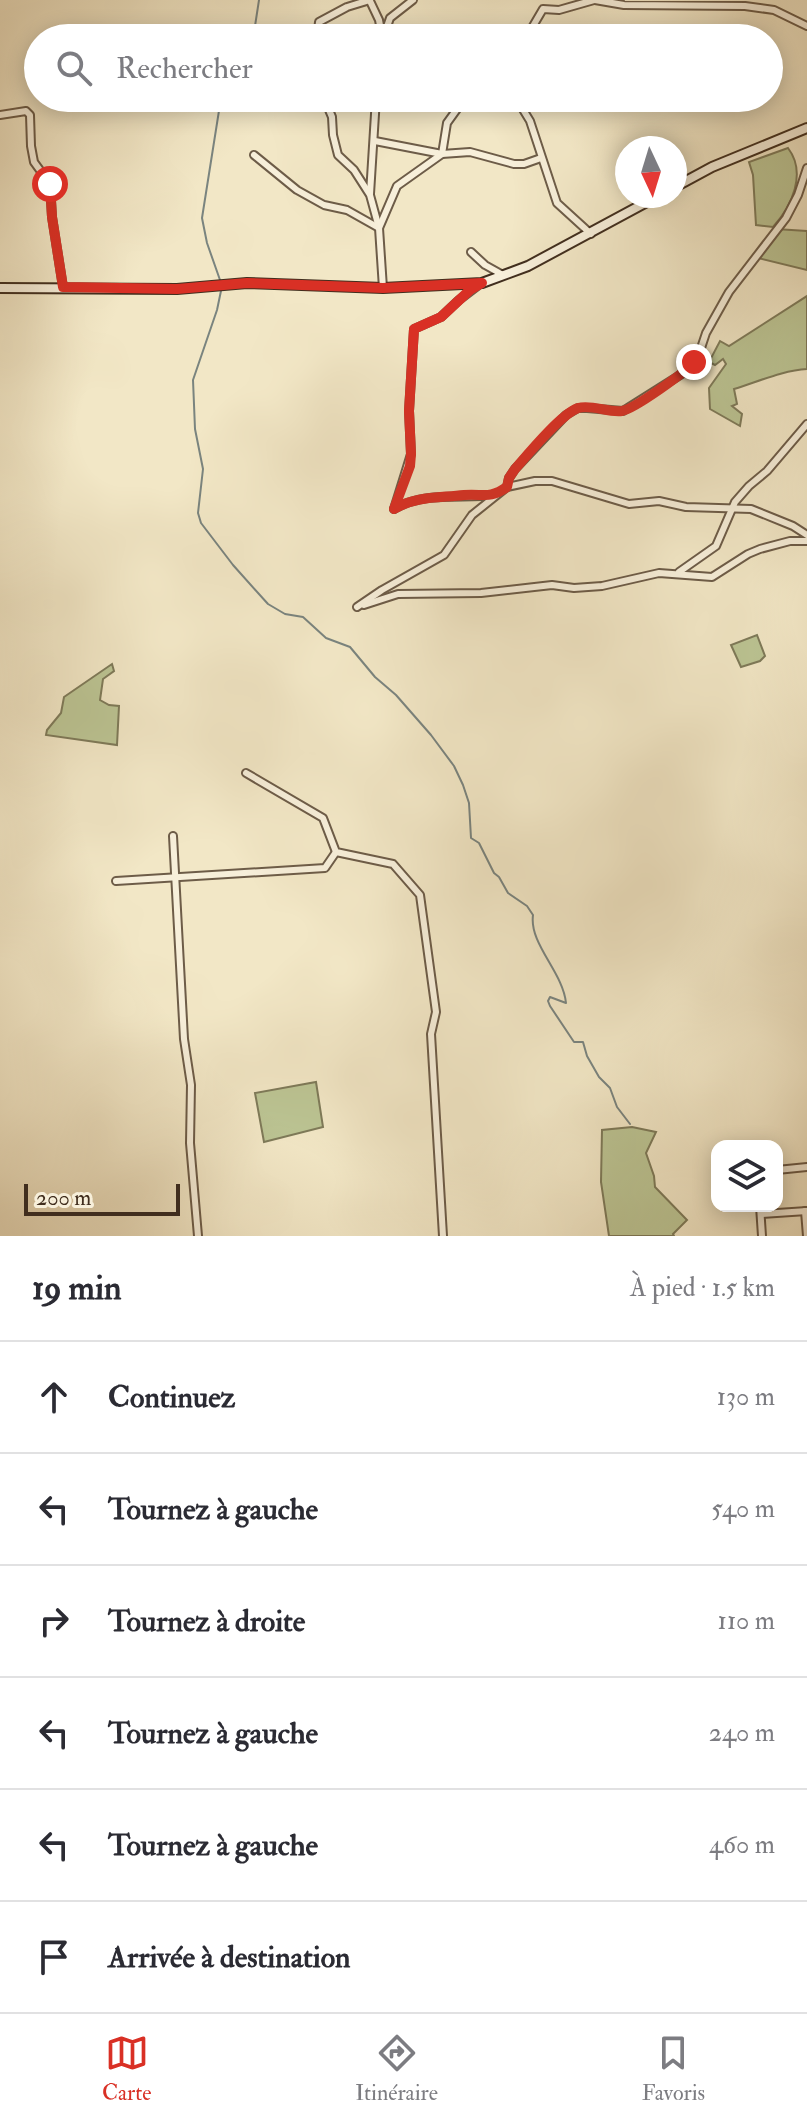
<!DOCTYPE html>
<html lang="fr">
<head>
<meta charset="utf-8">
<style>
  body { margin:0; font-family:"IM FELL Double Pica",serif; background:#f7f7f7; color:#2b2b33 }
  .controls { position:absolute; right:24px; bottom:24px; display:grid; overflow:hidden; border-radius:16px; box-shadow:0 4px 20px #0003 }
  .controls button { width:72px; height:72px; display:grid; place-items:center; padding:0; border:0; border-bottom:2px solid #e1e1e2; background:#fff; color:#2b2b33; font:40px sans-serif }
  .compass { position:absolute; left:615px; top:136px; width:72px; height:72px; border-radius:50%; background:#fff; box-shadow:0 4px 20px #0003; rotate:176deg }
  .scale { position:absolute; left:24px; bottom:20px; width:156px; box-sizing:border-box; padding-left:8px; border:4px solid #412e1e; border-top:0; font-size:22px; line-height:28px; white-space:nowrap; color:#412e1e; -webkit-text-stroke:6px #f7efda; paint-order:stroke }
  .stop { position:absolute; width:24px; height:24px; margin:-18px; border:6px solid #d93025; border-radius:50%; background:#fff }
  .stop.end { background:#d93025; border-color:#fff; box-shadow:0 2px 8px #0008 }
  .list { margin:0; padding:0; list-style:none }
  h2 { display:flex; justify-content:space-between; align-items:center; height:104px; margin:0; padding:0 32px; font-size:34px }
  h2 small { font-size:26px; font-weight:400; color:#7c7c81 }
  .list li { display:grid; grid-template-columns:52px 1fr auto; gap:24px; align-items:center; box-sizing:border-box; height:112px; padding:0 32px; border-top:2px solid #e1e1e2 }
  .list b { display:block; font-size:30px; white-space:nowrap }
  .list em { font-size:26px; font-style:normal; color:#7c7c81 }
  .icon { flex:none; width:44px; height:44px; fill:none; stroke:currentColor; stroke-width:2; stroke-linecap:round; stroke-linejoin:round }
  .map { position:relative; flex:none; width:807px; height:1236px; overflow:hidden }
  .search { position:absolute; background:#fff; box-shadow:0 4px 20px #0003; left:24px; right:24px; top:24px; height:88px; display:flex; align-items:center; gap:20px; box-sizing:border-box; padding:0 28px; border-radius:44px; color:#7c7c81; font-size:30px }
  .sheet { height:776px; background:#fff }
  nav { display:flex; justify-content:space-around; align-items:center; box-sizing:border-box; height:112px; border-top:2px solid #e1e1e2; background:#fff; font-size:22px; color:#7c7c81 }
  nav a { display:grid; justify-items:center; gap:4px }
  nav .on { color:#d93025 }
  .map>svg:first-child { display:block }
  .green { fill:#bcc594; stroke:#7e7a59; stroke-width:2 }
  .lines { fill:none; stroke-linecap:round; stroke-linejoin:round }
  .stream { stroke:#7a847f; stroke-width:2 }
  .street-casing { stroke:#6d5c48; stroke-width:10 }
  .secondary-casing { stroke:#412e1e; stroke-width:12 }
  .street { stroke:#f7efda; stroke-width:6 }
  .secondary { stroke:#f7efda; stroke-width:8 }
  .route { stroke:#d93025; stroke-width:10 }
</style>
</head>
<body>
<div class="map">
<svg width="807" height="1236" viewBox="0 0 807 1236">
  <rect width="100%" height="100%" fill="#f2e7c6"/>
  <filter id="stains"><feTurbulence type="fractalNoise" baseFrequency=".0025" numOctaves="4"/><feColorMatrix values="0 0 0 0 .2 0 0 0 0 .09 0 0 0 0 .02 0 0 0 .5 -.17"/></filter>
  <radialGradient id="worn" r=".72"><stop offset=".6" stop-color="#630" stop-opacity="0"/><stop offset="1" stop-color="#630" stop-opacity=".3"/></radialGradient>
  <g class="green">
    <path d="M788 148C807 173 792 206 773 227L756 225 753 175 749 162Z"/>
    <path d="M776 229 807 231V270L754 257Z"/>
    <path d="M807 296V369C784 370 757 382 734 389L737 404 732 406 742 414 740 426 710 409 709 388 726 364 723 359 715 365 709 362 720 341 729 346Z"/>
    <path d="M757 635 765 656 760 661 741 667 731 645Z"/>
    <path d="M112 664 114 671 103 679 100 700 109 705 119 706 117 745 46 735 47 730 61 713 64 697Z"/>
    <path d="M316 1082 323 1127 264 1142 255 1093Z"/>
    <path d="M632 1127 656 1132 646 1153 654 1176 655 1187 687 1220 673 1234 674 1236H609L601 1182 602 1130Z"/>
  </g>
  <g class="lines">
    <g class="stream">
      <path d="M247 38 255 26 259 0"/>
      <path d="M220 280 207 243 202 218 221 98"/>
      <path d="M222 286 217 310 193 380 195 429 203 469 198 513 201 523 233 565 268 604 285 614 303 617 326 638 350 647 375 677 396 695 431 735 454 766 463 785 469 803 471 838 479 843 494 873 499 877 508 893 527 906 533 915C529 944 563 972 566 1003L550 997 548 1001 550 1006 574 1042H583L587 1056 599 1077 610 1088 617 1107 630 1124"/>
    </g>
    <g class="street-casing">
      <g id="street">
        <path d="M595 0 624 5 745 6 774 10 807 26"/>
        <path d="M370 1 379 20 382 36"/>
        <path d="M317 38 319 22 347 7 370 0"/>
        <path d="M383 38 390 18 413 0"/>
        <path d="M526 38 543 9 559 10 594 0"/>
        <path d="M324 98 332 117 333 135 338 155 354 170 370 195 379 228 383 288"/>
        <path d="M516 98 530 121 557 203 591 234"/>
        <path d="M0 115 26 111 30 115 31 146 34 162 50 184 52 217 63 287"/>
        <path d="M375 141 442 154 470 152 514 164H524L541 158"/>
        <path d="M254 155 297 190 324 205 347 210 379 228 397 186 442 154 447 123 465 98"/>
        <path d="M370 194 376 98"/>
        <path d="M471 252 485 265 503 275"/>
        <path d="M507 487 509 478 515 469 566 415 578 408H587L623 411 688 370 699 354 706 333 729 292 786 218 798 195 807 168"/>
        <path d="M394 509 411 454 409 411 414 329 441 317 459 300 480 284"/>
        <path d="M394 509C425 491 462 499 495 495"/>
        <path d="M679 572 716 546 735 502 749 486 767 471 807 424"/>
        <path d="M364 605 398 594 481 593 552 585 574 588 602 586 659 573 712 577 748 554 760 549 790 541H807"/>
        <path d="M357 607 382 590 444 555 472 515 507 487 535 481H552L629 504 659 501 686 507 751 509 793 526 807 535"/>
        <path d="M246 773 323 818 336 852 393 864 420 895 436 1012 431 1034 443 1236"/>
        <path d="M173 836 184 1039 191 1085 190 1143 198 1236"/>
        <path d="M116 881 325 868 336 852"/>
        <path d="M777 1170 807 1167"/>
        <path d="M760 1206 762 1236"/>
        <path d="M805 1211 807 1236"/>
        <path d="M761 1214 807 1211"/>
      </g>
    </g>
    <g class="secondary-casing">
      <g id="secondary">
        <path d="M675 187 712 167 807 128"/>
        <path d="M0 288 177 289 247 283 383 288 482 283 528 266 658 196"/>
      </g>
    </g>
    <use href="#street" class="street"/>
    <use href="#secondary" class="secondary"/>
  </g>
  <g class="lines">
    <path class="route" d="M50 184 52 217 63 287 177 289 247 283 383 288 482 283 470 290 441 317 414 329 409 411 411 454 410 466 394 509C416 496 439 498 464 495 483 493 488 500 507 487L509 478 515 469C528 454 561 414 578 408 592 404 608 413 622 411 634 409 686 372 694 362"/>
  </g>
  <rect width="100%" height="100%" filter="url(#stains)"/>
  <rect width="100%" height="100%" fill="url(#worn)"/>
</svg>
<div class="controls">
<button><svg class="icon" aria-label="layers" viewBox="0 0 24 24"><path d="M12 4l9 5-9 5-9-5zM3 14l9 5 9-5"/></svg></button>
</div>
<svg class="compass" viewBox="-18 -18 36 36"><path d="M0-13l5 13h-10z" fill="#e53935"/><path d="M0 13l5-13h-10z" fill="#7c7c81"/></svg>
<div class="scale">200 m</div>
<div class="stop" style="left:50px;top:184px"></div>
<div class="stop end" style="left:694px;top:362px"></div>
<div class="search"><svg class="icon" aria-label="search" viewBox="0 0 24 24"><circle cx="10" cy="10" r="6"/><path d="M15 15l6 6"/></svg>Rechercher</div>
</div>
<section class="sheet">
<h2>19 min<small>À pied · 1.5 km</small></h2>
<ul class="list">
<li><svg class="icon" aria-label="ahead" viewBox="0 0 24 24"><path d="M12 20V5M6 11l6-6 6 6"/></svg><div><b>Continuez</b></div><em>130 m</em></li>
<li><svg class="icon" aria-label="left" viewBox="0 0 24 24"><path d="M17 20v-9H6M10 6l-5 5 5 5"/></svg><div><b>Tournez à gauche</b></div><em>540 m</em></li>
<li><svg class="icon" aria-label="right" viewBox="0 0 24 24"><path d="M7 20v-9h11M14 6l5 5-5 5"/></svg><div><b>Tournez à droite</b></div><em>110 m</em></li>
<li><svg class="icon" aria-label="left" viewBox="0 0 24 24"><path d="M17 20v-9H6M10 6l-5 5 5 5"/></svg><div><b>Tournez à gauche</b></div><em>240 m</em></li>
<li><svg class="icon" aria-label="left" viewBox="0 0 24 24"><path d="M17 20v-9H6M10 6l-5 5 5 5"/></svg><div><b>Tournez à gauche</b></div><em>460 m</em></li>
<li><svg class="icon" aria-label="arrive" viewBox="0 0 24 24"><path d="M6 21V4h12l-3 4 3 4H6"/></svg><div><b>Arrivée à destination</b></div></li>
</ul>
</section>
<nav>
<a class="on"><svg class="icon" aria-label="map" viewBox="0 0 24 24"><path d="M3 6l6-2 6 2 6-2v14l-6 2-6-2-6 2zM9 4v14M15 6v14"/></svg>Carte</a>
<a><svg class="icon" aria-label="directions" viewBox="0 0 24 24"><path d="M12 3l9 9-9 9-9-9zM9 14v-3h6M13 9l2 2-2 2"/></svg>Itinéraire</a>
<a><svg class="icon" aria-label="saved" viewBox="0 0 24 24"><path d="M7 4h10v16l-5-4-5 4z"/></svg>Favoris</a>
</nav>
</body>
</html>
